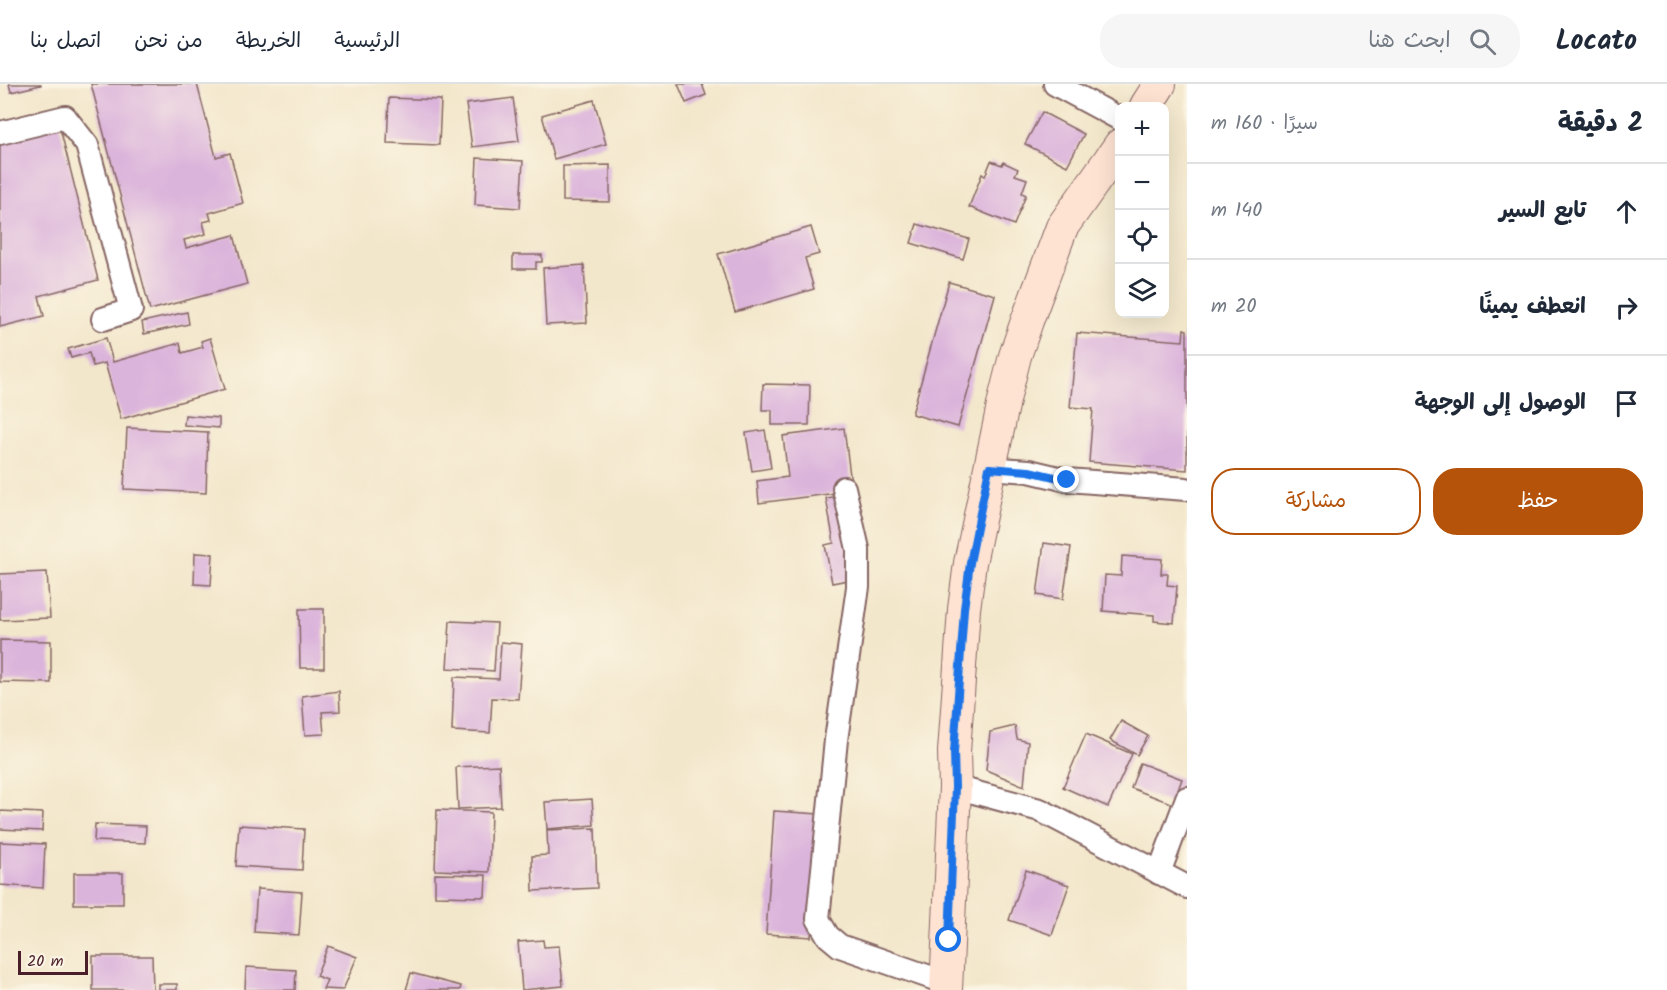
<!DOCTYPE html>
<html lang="ar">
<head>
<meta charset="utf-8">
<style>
  body { margin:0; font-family:Kalam,"Playpen Sans Arabic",sans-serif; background:#f6f6f7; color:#1f2937; direction:rtl }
  .controls { position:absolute; right:18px; top:18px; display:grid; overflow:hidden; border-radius:12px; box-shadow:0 6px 24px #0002 }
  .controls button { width:54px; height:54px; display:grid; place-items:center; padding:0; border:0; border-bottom:2px solid #e0e1e3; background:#fff; color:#1f2937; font:30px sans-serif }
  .scale { position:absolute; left:18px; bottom:15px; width:70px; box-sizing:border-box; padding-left:6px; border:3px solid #4a1f2b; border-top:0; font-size:16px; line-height:21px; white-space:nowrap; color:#4a1f2b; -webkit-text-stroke:4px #fcf5e5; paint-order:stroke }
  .stop { position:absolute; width:18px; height:18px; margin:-14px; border:4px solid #1a73e8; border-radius:50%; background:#fff }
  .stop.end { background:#1a73e8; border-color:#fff; box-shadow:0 2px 6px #0008 }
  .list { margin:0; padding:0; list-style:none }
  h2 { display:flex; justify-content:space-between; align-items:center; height:78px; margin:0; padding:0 24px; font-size:26px }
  h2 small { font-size:20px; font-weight:400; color:#747a83 }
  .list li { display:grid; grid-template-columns:39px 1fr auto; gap:18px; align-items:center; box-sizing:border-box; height:96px; padding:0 24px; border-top:2px solid #e0e1e3 }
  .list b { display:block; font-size:22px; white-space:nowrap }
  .list em { font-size:20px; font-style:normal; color:#747a83 }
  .actions { display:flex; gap:12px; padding:18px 24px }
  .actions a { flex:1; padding:14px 0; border:2px solid #b45309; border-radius:24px; text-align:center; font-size:21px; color:#b45309 }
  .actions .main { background:#b45309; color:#fff }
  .icon { flex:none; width:33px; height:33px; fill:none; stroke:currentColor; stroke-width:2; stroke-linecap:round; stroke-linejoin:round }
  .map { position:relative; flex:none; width:1187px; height:906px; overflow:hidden; direction:ltr }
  header { display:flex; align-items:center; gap:36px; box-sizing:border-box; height:84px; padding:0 30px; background:#fff; border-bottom:2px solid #e0e1e3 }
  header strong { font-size:28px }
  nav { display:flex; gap:33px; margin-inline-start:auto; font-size:21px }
  .search { width:420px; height:54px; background:#f6f6f7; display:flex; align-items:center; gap:15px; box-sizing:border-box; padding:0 21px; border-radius:24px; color:#747a83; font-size:22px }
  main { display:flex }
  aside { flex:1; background:#fff }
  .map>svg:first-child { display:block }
  .building { fill:#dbb4db }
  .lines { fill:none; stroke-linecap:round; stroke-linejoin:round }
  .street-casing { stroke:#856563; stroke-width:26 }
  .secondary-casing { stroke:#856563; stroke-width:34 }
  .street { stroke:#fff; stroke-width:22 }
  .secondary { stroke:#fee3d2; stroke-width:32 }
  .route { stroke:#1a73e8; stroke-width:8 }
</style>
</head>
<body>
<header>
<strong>Locato</strong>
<div class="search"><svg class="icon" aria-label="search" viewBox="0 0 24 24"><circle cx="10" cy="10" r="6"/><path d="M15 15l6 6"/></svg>ابحث هنا</div>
<nav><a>الرئيسية</a><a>الخريطة</a><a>من نحن</a><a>اتصل بنا</a></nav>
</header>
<main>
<aside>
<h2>2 دقيقة<small>سيرًا · 160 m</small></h2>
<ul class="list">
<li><svg class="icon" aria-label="ahead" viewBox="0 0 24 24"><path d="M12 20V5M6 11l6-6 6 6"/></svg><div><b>تابع السير</b></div><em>140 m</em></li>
<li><svg class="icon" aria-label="right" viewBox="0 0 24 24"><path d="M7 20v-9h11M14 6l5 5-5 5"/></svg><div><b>انعطف يمينًا</b></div><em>20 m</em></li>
<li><svg class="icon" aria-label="arrive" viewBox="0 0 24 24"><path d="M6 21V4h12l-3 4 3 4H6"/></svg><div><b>الوصول إلى الوجهة</b></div></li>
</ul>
<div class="actions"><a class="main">حفظ</a><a>مشاركة</a></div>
</aside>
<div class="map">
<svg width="1187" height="906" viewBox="0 0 1187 906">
  <rect width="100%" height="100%" fill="#fcf5e5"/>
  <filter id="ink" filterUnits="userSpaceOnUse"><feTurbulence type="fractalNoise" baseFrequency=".0167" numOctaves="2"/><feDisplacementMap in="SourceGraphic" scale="12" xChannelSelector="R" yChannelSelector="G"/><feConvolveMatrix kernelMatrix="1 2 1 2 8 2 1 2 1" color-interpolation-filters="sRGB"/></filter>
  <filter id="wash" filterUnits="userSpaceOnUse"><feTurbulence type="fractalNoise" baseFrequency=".008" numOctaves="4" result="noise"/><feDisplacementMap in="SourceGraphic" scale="24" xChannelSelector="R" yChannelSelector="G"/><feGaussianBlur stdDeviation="1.35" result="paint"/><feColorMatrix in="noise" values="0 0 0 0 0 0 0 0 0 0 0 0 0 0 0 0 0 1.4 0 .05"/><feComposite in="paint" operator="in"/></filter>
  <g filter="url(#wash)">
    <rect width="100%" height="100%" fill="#f3e7cb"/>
    <g id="blocks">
      <g class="building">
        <path d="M9 0H41V1L11 8Z"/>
        <path d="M91 0H197L216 73 230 69 243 119 209 129 211 136 203 138 206 150 184 156 186 164 234 151 247 200 150 226Z"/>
        <path d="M678 0H702L706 11 686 19Z"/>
        <path d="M389 14 441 16 439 61 387 59Z"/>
        <path d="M513 14 519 57 472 63 466 20Z"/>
        <path d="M594 16 606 60 554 75 542 31Z"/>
        <path d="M1042 28 1084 50 1067 82 1025 60Z"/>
        <path d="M59 40 98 196 39 212 44 232 0 243V55Z"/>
        <path d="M477 74 523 77 520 124 475 121Z"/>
        <path d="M991 77 1002 81 1003 78 1018 85 1015 91 1027 95 1022 109 1026 111 1014 141 969 123 982 90 985 92Z"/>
        <path d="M610 81V118L563 117V82Z"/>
        <path d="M917 140 969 155 963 175 911 159Z"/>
        <path d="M811 143 819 170 805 174 814 205 735 228 718 170Z"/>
        <path d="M513 171H542V178H536V185H513Z"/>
        <path d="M584 181 587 239 546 241 543 184Z"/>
        <path d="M949 198 995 211 958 343 912 330Z"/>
        <path d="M187 228 189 240 144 250 142 238Z"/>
        <path d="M1184 245 1187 246V386L1089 378 1093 325 1070 323 1077 249 1183 257Z"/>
        <path d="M106 254 113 278 180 259 182 269 203 263 201 257 210 254 225 305 121 335 105 279 93 282 89 269 71 274 68 265Z"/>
        <path d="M763 300 810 301 809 341H772V326H762Z"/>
        <path d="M185 331 219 334V344L184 341Z"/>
        <path d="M127 344 208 348 206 409 124 405Z"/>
        <path d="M844 344 852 407 759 419 757 397 788 393 783 352Z"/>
        <path d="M765 346 771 384 752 387 746 349Z"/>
        <path d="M855 410 869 492 832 499 825 461 834 459 826 414Z"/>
        <path d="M1044 459 1071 463 1063 515 1037 511Z"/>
        <path d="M195 469 213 470 211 501 194 500Z"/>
        <path d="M1122 472 1162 475 1161 490H1168L1167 501 1177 502 1174 539 1154 537V531L1103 527 1105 491 1121 492Z"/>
        <path d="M47 488 50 534 0 536V490Z"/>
        <path d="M299 525H324V584H300Z"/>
        <path d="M450 537 497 539 494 587 447 584Z"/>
        <path d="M0 556 51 557V599L0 598Z"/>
        <path d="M501 558 522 560 518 615 492 614 490 649 452 647 454 593 499 595Z"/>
        <path d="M339 607 340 627 322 628 324 650 305 651 302 612Z"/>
        <path d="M1121 637 1148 652 1137 671 1110 656Z"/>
        <path d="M1015 642 1017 655 1028 658 1024 702 986 686 990 648Z"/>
        <path d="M1086 650 1132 670 1108 723 1063 703Z"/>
        <path d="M1140 679 1182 695 1173 720 1131 704Z"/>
        <path d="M499 681 501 723 458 725 456 683Z"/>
        <path d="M592 715 594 741 547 745 545 718Z"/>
        <path d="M437 726 491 728 489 788 435 786Z"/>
        <path d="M0 727 43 729 42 747 0 745Z"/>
        <path d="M774 727 819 730 811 853 766 850Z"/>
        <path d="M95 740 146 742 145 759 94 757Z"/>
        <path d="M239 741 304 745 302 786 236 782Z"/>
        <path d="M595 744 597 804 533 807 532 772 548 771 547 746Z"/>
        <path d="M0 758 45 760 43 804 0 801Z"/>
        <path d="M1026 786 1069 801 1052 851 1009 836Z"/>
        <rect x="74" y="789" width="49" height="31"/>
        <path d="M435 790 486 791 485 813 435 812Z"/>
        <path d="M257 805 302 808 299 851 254 848Z"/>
        <path d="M543 856 544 863 559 862 563 902 522 906 518 858Z"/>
        <path d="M328 862 357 873 343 906 323 905 327 896 316 892Z"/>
        <path d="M93 872H152L153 906H93Z"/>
        <path d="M246 883 296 886 295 906H245Z"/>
        <path d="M411 889 461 902 460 906H406Z"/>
        <rect x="158" y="900" width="19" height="6"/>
      </g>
    </g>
  </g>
  <g filter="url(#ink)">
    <use href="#blocks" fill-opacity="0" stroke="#856563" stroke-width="1.5"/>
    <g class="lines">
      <g class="street-casing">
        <g id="street">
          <path d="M1055 0 1120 35"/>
          <path d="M0 49 65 33 87 61 131 226 103 235"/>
          <path d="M989 384 1029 387 1067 396 1186 405"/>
          <path d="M844 404 858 465V503L836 656 818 835 828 852 840 862 947 899"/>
          <path d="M955 703 1040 726 1187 803"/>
          <path d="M1159 789 1187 714"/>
        </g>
      </g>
      <g class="secondary-casing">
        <g id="secondary">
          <path d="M1146 22 1160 0"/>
          <path d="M946 906 955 703 954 668 964 525 970 479 1005 312 1015 272 1027 237 1062 143 1120 61"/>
        </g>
      </g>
      <use href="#street" class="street"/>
      <use href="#secondary" class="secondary"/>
    </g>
  </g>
  <g class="lines" filter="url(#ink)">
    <path class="route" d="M949 856 955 703 954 668 964 525 970 479 989 384 1029 387 1067 396"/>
  </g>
</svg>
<div class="controls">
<button>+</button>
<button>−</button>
<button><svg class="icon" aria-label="locate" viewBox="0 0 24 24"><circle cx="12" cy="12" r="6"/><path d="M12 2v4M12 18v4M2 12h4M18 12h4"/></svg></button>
<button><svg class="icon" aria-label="layers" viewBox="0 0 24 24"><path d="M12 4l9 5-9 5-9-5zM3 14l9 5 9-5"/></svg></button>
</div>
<div class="scale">20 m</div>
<div class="stop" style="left:949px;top:856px"></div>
<div class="stop end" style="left:1067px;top:396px"></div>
</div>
</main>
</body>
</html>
